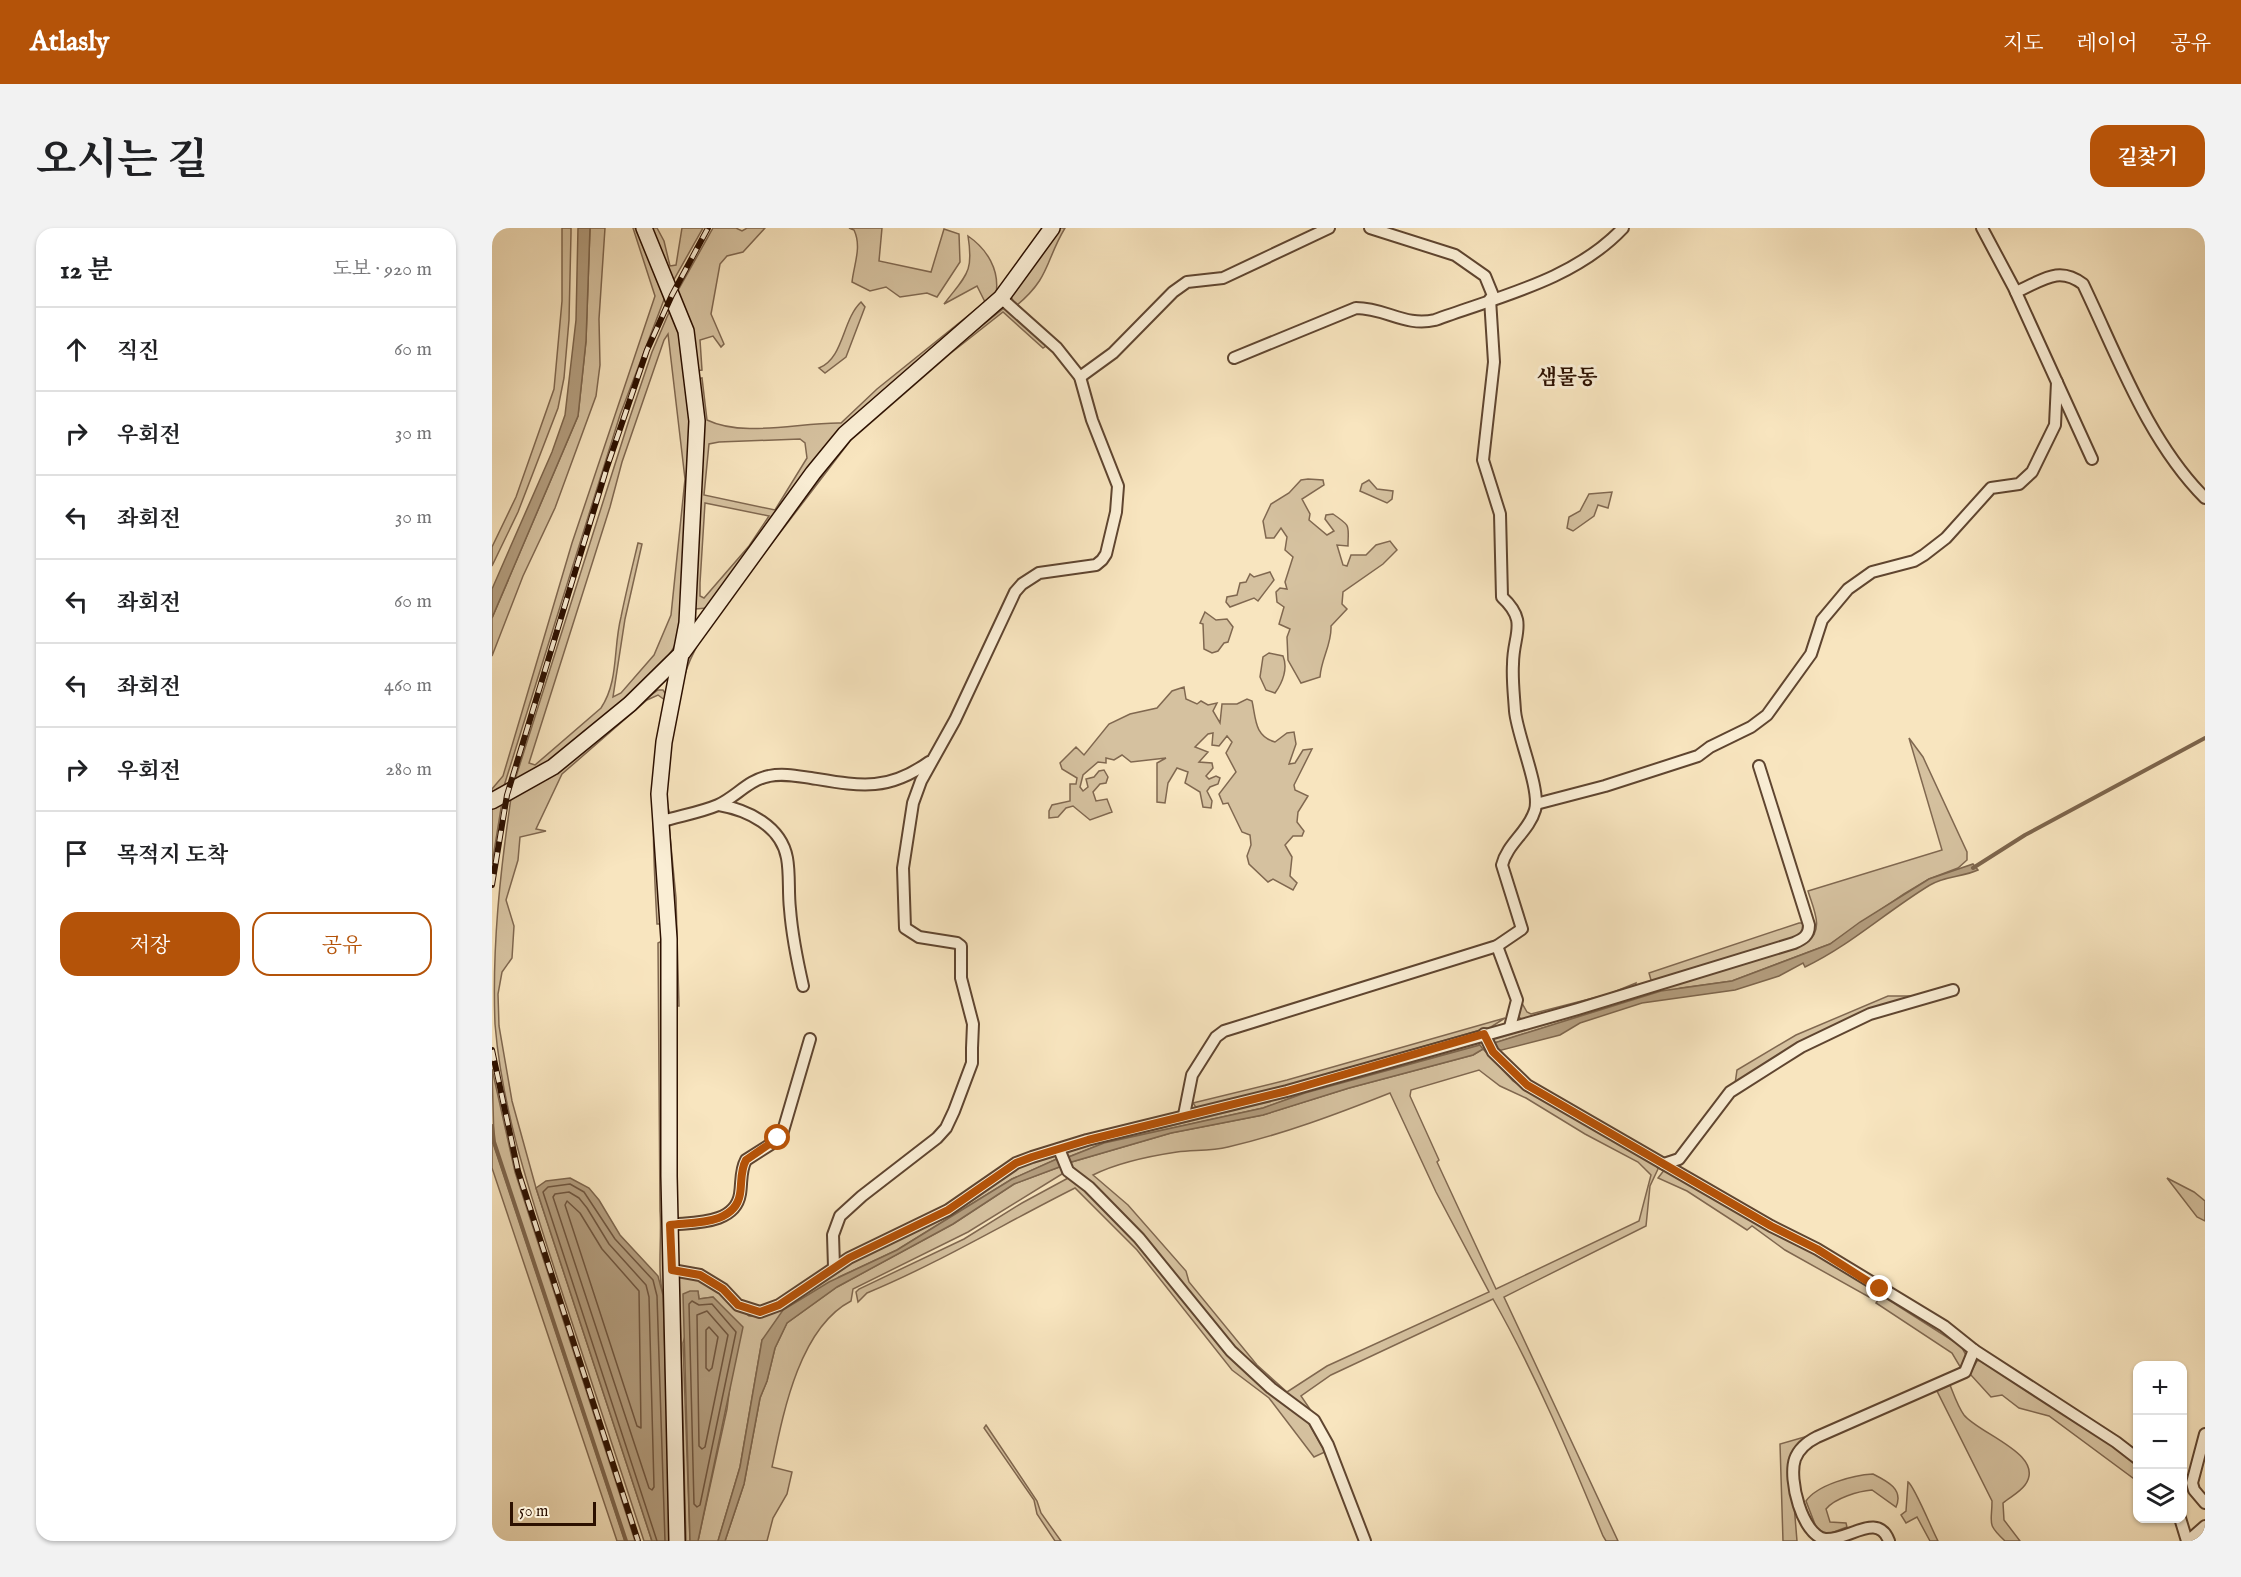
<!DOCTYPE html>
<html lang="ko">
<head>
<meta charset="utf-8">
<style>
  body { margin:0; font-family:"IM FELL English","Noto Serif KR",serif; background:#f2f2f2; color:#202124 }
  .controls { position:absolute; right:18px; bottom:18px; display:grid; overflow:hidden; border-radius:12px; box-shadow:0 2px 4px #0004 }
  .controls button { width:54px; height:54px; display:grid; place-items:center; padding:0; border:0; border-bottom:2px solid #e0e0e0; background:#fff; color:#202124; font:30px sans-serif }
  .scale { position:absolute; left:18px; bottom:15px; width:86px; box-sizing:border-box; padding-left:6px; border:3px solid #2c1000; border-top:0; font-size:16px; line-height:21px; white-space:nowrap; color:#2c1000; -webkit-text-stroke:4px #faeed5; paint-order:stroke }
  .stop { position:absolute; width:18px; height:18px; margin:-14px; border:4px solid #b45309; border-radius:50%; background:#fff }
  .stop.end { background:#b45309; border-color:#fff; box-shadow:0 2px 6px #0008 }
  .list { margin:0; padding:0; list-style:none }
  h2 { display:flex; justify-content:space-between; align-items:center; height:78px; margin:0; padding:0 24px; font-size:26px }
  h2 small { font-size:20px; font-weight:400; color:#757577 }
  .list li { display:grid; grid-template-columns:39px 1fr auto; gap:18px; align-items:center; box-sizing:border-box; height:84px; padding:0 24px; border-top:2px solid #e0e0e0 }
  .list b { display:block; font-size:22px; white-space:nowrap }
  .list em { font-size:20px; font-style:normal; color:#757577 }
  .actions { display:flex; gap:12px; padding:18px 24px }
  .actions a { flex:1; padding:14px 0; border:2px solid #b45309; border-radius:18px; text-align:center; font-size:21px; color:#b45309 }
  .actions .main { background:#b45309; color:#fff }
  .icon { flex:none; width:33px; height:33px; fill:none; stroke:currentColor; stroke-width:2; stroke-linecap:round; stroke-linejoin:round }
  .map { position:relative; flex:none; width:1713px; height:1313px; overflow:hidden; border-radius:18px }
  header { display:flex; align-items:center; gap:36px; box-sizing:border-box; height:84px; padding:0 30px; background:#b45309; color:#fff }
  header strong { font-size:28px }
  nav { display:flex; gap:33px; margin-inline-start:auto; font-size:21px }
  .intro { display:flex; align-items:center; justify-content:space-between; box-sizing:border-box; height:144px; padding:0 36px }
  h1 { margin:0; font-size:42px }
  .button { padding:15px 27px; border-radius:18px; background:#b45309; color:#fff; font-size:21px; font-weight:700 }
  main { display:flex; gap:36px; padding:0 36px }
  aside { flex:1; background:#fff; border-radius:18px; box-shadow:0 2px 4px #0004 }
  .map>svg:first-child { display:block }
  .green { fill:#d5c19f; stroke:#806850; stroke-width:1.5; fill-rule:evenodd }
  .water { fill:#b39d7e; stroke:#7d654c; stroke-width:1.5 }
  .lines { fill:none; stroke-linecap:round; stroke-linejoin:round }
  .shore { stroke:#70563f; stroke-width:1.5 }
  .stream { stroke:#7d654c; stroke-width:4 }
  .street-casing { stroke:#5f4530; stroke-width:14 }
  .secondary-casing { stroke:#2c1000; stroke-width:18 }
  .street { stroke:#faeed5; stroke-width:10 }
  .secondary { stroke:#faeed5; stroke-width:15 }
  .rail-casing { stroke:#2c1000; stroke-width:6 }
  .rail { stroke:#faeed5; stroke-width:4; stroke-dasharray:11; stroke-linecap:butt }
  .route { stroke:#b45309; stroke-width:8 }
  .labels { text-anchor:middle; stroke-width:6; stroke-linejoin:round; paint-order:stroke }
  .quarter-label { font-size:21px; font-weight:bold; fill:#2c1000; stroke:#faeed5 }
</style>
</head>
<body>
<header>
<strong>Atlasly</strong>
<nav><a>지도</a><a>레이어</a><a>공유</a></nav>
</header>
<div class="intro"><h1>오시는 길</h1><a class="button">길찾기</a></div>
<main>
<aside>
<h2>12 분<small>도보 · 920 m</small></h2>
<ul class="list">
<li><svg class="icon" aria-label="ahead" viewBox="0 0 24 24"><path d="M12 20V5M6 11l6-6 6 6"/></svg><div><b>직진</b></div><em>60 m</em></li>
<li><svg class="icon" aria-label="right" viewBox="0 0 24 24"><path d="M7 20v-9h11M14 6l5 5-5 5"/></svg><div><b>우회전</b></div><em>30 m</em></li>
<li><svg class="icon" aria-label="left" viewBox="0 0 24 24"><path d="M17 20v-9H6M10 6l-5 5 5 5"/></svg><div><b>좌회전</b></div><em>30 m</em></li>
<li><svg class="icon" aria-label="left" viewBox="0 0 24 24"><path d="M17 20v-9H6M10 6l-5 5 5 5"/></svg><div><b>좌회전</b></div><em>60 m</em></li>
<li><svg class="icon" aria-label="left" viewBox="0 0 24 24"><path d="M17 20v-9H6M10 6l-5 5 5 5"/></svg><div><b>좌회전</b></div><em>460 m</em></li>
<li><svg class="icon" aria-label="right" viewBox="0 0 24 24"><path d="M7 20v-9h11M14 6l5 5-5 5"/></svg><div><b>우회전</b></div><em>280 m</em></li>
<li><svg class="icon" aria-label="arrive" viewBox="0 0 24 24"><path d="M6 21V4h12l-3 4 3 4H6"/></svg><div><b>목적지 도착</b></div></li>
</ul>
<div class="actions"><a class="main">저장</a><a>공유</a></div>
</aside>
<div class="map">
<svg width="1713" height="1313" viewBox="0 0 1713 1313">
  <rect width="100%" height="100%" fill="#f8e5bf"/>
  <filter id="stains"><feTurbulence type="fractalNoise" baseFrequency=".00333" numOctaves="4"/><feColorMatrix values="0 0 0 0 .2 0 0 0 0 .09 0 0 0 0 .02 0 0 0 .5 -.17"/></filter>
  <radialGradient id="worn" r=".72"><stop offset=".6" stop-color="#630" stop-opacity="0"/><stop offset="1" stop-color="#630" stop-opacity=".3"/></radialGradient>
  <g class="green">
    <path d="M70 0H79V5L77 92 72 150 66 180 26 284 0 338V319L24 269 62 161 70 73Z"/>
    <path d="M98 0H113L107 91 108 137 104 168 63 280 31 348 0 428V390L86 188 94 113Z"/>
    <path d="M141 0H148L173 69 128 187 12 558 0 567V561L11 548 80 315 163 68Z"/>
    <path d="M157 0H165L172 13 178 38 184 37 190 0H211L180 55Z"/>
    <path d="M221 0H244L250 3 255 0H273L251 24 235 28 228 36 219 86 232 116 229 119 221 108 208 112 210 142 204 143 184 66Z"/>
    <path d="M357 0H390L387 33 439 44 452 1 467 6 468 34 445 69 435 65 408 69 394 59 378 63 360 54C362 36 370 19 362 2Z"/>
    <path d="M566 0H573C553 33 559 49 524 78L518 67Z"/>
    <path d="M476 8C495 21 508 42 504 66L384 169 215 380 203 381 201 378 205 151 210 150 215 192C252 210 308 194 349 195L385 161 493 74 485 58 452 76C474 47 482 45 476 8ZM308 211 313 215 315 230 283 282 212 267 217 216 227 214ZM213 275 277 288 257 318 212 370 208 368V355Z"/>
    <path d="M369 74 373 79 354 129 333 145 327 140C352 130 350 92 369 74Z"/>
    <path d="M181 75 200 182 189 404C172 455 69 527 22 555L137 192 160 124ZM176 106 193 251 179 387 162 427 129 465 121 469 133 391 150 316 146 315C140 340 134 364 129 389 121 420 127 453 109 480L43 537 37 535 118 279 130 234 172 112Z"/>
    <path d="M512 80 554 118 551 120 511 84 459 125 358 213 216 399C208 412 200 426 195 440 184 471 168 557 178 587H175V532L192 439 202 418 357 211 456 125Z"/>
    <path d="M816 251 831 252 832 257 810 271 818 286 817 292 835 307 842 303 833 291 834 287 841 286C860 299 856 297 856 318L845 317 851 337 855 338 859 327H874L884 317 898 313 905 322 891 336 851 364 850 376 855 381 839 398C840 416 829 431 828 449L809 455 796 432 795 409 798 401 787 396 792 379 785 374 784 364 788 360 795 361 793 354 801 329 793 322 795 309 789 300 782 310H774L771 293 779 276 797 265 809 252Z"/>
    <path d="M877 252 885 261 901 263 900 271 895 275 868 263 870 256Z"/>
    <path d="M1120 264 1116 280 1106 277 1102 288 1081 303 1075 300 1077 289 1088 283 1097 266Z"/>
    <path d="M778 344 782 352 766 373 762 370 738 379 734 374 735 369 745 367 748 355 754 354 758 346 762 349Z"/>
    <path d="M713 384 724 392 735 391 741 399 736 414 732 415 726 423 720 425 712 421 711 396 708 395Z"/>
    <path d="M777 425 791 428C796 440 791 454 783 465L774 462 768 449 771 429Z"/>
    <path d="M692 459 694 471 705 476 709 473 716 477 725 475 721 483 728 495 730 476H745L755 471 760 473C764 490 762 508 783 514L795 505 802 504 804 516 797 536 803 535 811 522 820 521 802 557 803 562 816 568 806 584 805 594 812 603 810 608H801L793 617 800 629 798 648 805 655 801 662 781 651 776 654 757 636 755 628 759 617 758 607 750 604 736 575 731 576 727 566 744 544 734 525 740 514 735 508 727 518 720 517 721 505 716 506 703 519 716 524 707 534 720 535 721 540 714 548 717 551 724 548 728 550 726 556 718 559 715 563 720 573 719 580 711 579 708 564 693 555 696 544 685 540 676 555 673 575 665 574V535L674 530 639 534 630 527 622 532 614 530V535L606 534 591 547 588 559 591 563 596 559 594 551 602 549 607 543 612 542 616 549 614 555 608 556 601 564 604 573 615 571 620 584 598 592 581 578 574 580 566 589 557 590V583L560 577 578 573V556H584L585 550 570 541 568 535 584 519 592 527 617 496 638 486 665 480 680 463Z"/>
    <path d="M166 462H171L175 468 169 696H165C161 617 156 551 174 473L166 467 155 472 70 546 44 601 54 603 28 609 26 632 14 672 22 698 20 730 10 744 6 766 7 798 20 873 44 960 160 1313H152C123 1227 95 1141 67 1055 40 971 10 884 3 796 0 719 8 645 19 570Z"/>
    <path d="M1417 510 1431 529 1475 624V632L1466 640 1437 651 1412 666 1338 716 1240 753 1189 760 1112 781 999 816V810L1315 714C1333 702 1321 680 1316 663L1450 622Z"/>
    <path d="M10 574 0 636V578Z"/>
    <path d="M177 597 184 670 187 778H182L174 602Z"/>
    <path d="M1307 695H1312V702L1304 711 1162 754 1159 752 1157 745Z"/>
    <path d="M170 713 178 1296 171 1067C165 1043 170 1011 168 983L166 715Z"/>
    <path d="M1144 755 1143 761 1032 792 1024 788 1027 770 1035 784 1039 786 1117 766Z"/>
    <path d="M1396 768H1426L1392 778 1243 856 1245 842 1304 807Z"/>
    <path d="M1013 790 999 799 738 874 705 881 701 875 795 852Z"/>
    <path d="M984 813 988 817 813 865 771 880 612 915 574 930 572 925 588 917Z"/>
    <path d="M991 821 1021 853 1039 865 1164 936 1166 941 1158 958 1154 998 1012 1069 1126 1313H1114L1111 1308C1078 1228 1044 1147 1001 1071L839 1147 809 1168 828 1196 765 1144 576 935 679 905 771 887 857 860 981 827ZM987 842 1008 858 1034 870 1093 906 1146 934 1159 947 1147 993 1004 1061 945 934 947 932 918 868 919 862ZM898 865 944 964 997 1064 835 1138 795 1164 765 1137 697 1054 694 1043 636 977 601 947C625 935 658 928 685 924 702 922 719 923 736 919 792 906 845 886 898 865Z"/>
    <path d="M0 841 23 944 143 1313H134L2 913Z"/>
    <path d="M0 901 1 914 133 1313H125L0 940Z"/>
    <path d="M564 926 567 930 520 951 405 1022 347 1049 270 1112 248 1239 226 1313H206L235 1181 246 1097 221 1069 207 1071 206 1063 191 1115 198 1313H194L187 1048 208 1051 221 1059 257 1088H274L336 1046 519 941Z"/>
    <path d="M570 938V946L476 1004 361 1061 359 1073C307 1100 291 1186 280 1239L300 1244 295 1266 281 1290 275 1313H233L252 1256 268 1170 275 1153 283 1120 295 1095 345 1059 461 996 522 956Z"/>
    <path d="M1173 941 1327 1024 1382 1061 1377 1069 1293 1022 1260 998 1255 1002 1195 963 1166 950Z"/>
    <path d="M578 949 620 985 720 1103 812 1187 833 1224 822 1229 777 1170 740 1142 645 1022 583 960C513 995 447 1035 375 1065L366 1074 364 1064 367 1061 472 1011 530 975Z"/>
    <path d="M1675 950 1702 964 1713 973V993L1705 989Z"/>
    <path d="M1389 1067 1469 1118 1476 1131 1470 1142 1460 1125 1384 1075Z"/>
    <path d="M1488 1132 1632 1224 1645 1237V1253L1557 1188 1527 1180 1510 1167 1499 1169 1478 1146 1485 1133Z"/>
    <path d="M1458 1157C1462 1167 1466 1179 1472 1187 1487 1206 1555 1227 1533 1257 1527 1265 1518 1269 1511 1275L1512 1292 1528 1313H1513C1494 1295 1500 1296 1500 1273L1445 1163Z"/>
    <path d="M494 1197 545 1273 549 1285 569 1313H563L545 1286 542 1272 492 1200Z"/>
    <path d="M1323 1206 1317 1209 1300 1252 1305 1313H1291L1288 1216Z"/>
    <path d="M1381 1246C1395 1253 1412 1261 1404 1279L1380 1262C1367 1263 1343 1270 1334 1281L1338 1294 1354 1295 1355 1299 1334 1307 1324 1299 1314 1273C1325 1257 1361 1247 1381 1246Z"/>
    <path d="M1416 1254C1422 1257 1440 1302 1446 1313H1438L1425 1289 1414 1295 1409 1287 1414 1283Z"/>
  </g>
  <g class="water">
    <path d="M86 0H98L94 113 86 188 0 390V361L60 224 73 187 84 92Z"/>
    <path d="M1481 636 1486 642C1471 649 1452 648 1438 657 1395 683 1359 717 1313 739L1311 735 1287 748 1243 762 1150 775 1088 795 1068 807 1006 823 999 816 1169 763 1240 753 1338 716 1368 694 1437 651Z"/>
    <path d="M988 817 991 821 981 827 857 860 771 887 679 905 576 935 574 930 612 915 771 880 813 865Z"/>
    <path d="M567 930 570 938 522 956 461 996 345 1059 295 1095 283 1120 275 1153 268 1170 252 1256 233 1313H226L248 1239 270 1112 291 1082 337 1054 405 1022 520 951Z"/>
    <path d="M78 950 97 960 107 972 128 1007 166 1048 171 1067 179 1313H160L44 960 54 953Z"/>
    <path d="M198 1063H206L207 1071 221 1069 251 1099 206 1313H198L191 1066Z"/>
  </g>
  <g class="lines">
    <g class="shore">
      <path d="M77 964 87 970 95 980 117 1016 154 1057 157 1069 162 1259 160 1262 157 1260 61 969 63 966Z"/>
      <path d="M75 973 88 985 110 1021 147 1063 149 1200 145 1198 73 977Z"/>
      <path d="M200 1073 207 1077 220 1076 244 1104 208 1277 205 1279 202 1276 197 1076Z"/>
      <path d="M215 1083 236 1107 213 1219 210 1221 207 1218 205 1087Z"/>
      <path d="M217 1099 226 1109 220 1140 217 1143 214 1140V1102Z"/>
      <path d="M165 1313 51 964 56 959 78 956 92 964 123 1011 161 1052 165 1068 173 1313"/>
    </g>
    <g class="stream">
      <path d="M1481 640 1533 607 1713 510"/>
      <path d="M0 898 2 914 134 1313"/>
    </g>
    <g class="street-casing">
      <g id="street">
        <path d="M878 0 963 27 993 48 1002 70"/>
        <path d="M1490 0 1522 60 1600 231"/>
        <path d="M1524 64C1550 53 1566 37 1591 56 1626 129 1656 213 1713 270"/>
        <path d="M742 130 864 80C894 80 913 99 943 92 1008 68 1082 52 1131 0"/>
        <path d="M588 149 621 125 681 64 695 54 731 50 837 0"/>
        <path d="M1044 576 1113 558 1206 528 1218 519 1259 499 1275 487 1319 426 1330 392 1356 361 1380 344 1422 333 1432 327 1454 310 1499 260 1527 256 1540 244 1563 197 1565 154"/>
        <path d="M227 577C256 582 289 598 295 630 298 646 296 664 298 681 300 707 305 732 311 758"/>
        <path d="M168 594C186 588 207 585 226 577 244 569 256 552 277 548 291 545 305 548 319 550 368 558 395 564 437 534"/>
        <path d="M1005 718 1025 772 1018 799"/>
        <path d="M992 806 1001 824 1035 857 1279 998 1325 1021 1452 1098 1482 1122 1624 1214 1646 1231"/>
        <path d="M692 887 700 847 724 809 732 803 1005 718 1030 701 1010 637C1015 616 1037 603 1043 582 1049 562 1025 507 1023 483 1022 467 1020 451 1021 436 1021 406 1037 394 1010 369L1008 286 991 232 1002 134 998 71"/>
        <path d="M567 921 576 943 597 959 647 1010 739 1123 779 1160 822 1192 836 1217 873 1313"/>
        <path d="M1172 936 1187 931 1238 864 1309 819 1378 786 1461 762"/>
        <path d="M178 997C201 994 243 997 248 966 250 954 248 943 254 932L279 916 291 903 318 811"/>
        <path d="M342 1039 341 1007 348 988 370 968 445 910 454 900 462 883 480 835V820L481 796 469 750V718L465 715 427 709 413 700 411 640 421 575 429 553 463 492 523 364 530 356 547 345 604 337 610 332 614 326 624 284 626 258 600 192 588 149 565 120 509 70"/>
        <path d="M180 1042 208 1047 231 1061 246 1077 268 1084 287 1077 357 1030 456 982 524 935 540 929 595 912 795 863 1086 781 1302 715C1311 711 1317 708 1317 697L1267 538"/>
        <path d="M1713 1206 1700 1255 1702 1262 1713 1275"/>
        <path d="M1688 1290 1695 1313"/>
        <path d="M1397 1313C1386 1283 1356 1313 1333 1311 1310 1307 1296 1251 1303 1231 1307 1220 1315 1214 1325 1209L1473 1144 1482 1122"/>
        <path d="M1696 1313 1713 1298"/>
      </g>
    </g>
    <g class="secondary-casing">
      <g id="secondary">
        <path d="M152 0 194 103 205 193 195 395 172 514 167 566 177 711V948L185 1313"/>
        <path d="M0 573 61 539 138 476 191 424 321 245 353 206 509 70 560 0"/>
      </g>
    </g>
    <use href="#street" class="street"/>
    <use href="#secondary" class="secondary"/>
    <g class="rail-casing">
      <g id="rail">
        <path d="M0 657 15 567 115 239 155 122 180 67 216 0"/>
        <path d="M0 822 26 943 146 1313"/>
      </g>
    </g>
    <use href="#rail" class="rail"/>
  </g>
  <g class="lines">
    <path class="route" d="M286 910 254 932C248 943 250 954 248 966 243 997 201 994 178 997L180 1042 208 1047 231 1061 246 1077 268 1084 287 1077 357 1030 456 982 524 935 540 929 596 912 795 863 992 806 1001 824 1035 857 1279 998 1325 1021 1388 1061"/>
  </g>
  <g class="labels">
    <g class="quarter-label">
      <text x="1075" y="156">샘물동</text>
    </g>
  </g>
  <rect width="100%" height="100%" filter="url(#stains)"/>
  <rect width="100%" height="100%" fill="url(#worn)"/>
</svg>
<div class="controls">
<button>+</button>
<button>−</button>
<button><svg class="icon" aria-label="layers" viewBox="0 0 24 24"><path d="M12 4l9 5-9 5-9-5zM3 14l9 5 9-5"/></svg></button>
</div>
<div class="scale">50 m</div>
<div class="stop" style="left:286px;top:910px"></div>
<div class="stop end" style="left:1388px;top:1061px"></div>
</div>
</main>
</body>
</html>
